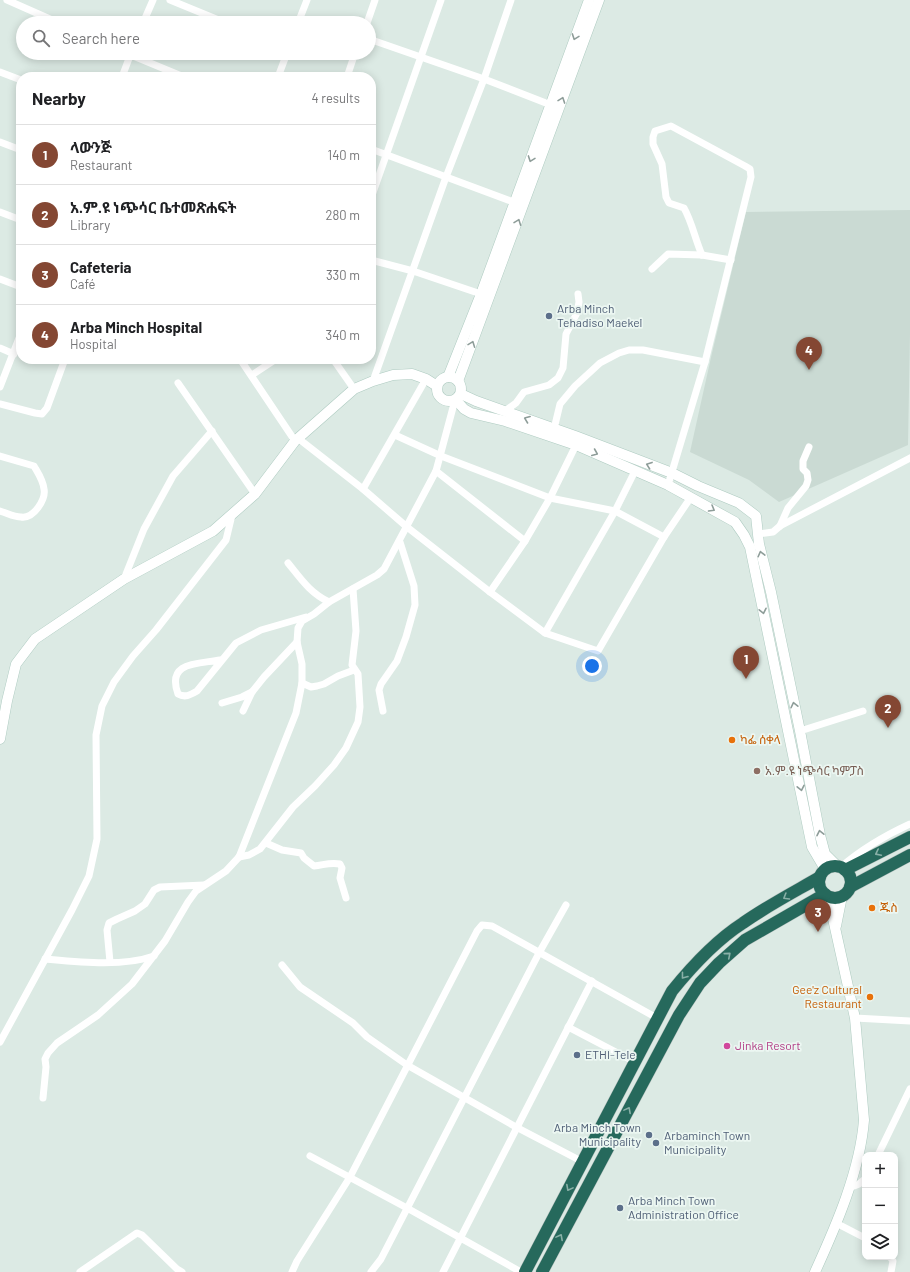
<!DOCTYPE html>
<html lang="en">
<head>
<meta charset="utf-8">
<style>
  body { margin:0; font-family:Barlow,"Noto Sans Ethiopic",sans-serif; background:#f6f6f6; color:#202124 }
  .controls { position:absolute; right:12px; bottom:12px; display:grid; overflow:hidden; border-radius:8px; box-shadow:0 2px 10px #0003 }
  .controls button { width:36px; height:36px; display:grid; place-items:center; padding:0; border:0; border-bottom:1px solid #e0e0e0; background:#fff; color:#202124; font:20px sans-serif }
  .you { position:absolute; left:592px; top:666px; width:14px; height:14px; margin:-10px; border:3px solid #fff; border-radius:50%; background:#1a73e8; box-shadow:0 0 0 6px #1a73e833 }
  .badge { display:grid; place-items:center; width:26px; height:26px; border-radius:50%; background:#844733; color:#fff; font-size:13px; font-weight:700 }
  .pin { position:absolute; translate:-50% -33px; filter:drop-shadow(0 1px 2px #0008) }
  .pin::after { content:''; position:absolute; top:21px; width:14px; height:12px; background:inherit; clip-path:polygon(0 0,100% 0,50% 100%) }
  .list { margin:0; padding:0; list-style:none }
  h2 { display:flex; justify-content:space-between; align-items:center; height:52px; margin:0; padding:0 16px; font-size:17px }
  h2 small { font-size:13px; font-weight:400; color:#757577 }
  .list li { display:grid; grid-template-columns:26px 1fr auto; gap:12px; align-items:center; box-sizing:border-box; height:60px; padding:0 16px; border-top:1px solid #e0e0e0 }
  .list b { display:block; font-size:15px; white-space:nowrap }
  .list p { margin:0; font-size:13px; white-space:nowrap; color:#757577 }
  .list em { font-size:13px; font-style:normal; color:#757577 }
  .icon { flex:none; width:22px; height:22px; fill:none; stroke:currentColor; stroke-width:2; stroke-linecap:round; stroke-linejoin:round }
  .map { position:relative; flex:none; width:910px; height:1272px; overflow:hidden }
  .search { position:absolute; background:#fff; box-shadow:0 2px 10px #0003; left:16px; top:16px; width:360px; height:44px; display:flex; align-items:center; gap:10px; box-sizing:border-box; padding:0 14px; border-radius:22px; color:#757577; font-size:15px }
  .panel { position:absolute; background:#fff; box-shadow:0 2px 10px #0003; left:16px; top:72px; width:360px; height:292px; border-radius:16px }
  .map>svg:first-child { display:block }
  .built { fill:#cadad3 }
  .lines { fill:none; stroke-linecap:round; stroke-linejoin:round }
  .secondary-casing { stroke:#aecbc1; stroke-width:11 }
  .highway-casing { stroke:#bbc4c2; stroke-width:13 }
  .street { stroke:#fff; stroke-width:7 }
  .secondary { stroke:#fff; stroke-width:10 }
  .highway { stroke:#26695c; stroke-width:12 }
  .oneway { stroke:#8e9d99 }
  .oneway2 { stroke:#89b0a7 }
  .service-dot { fill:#5c6f8a; stroke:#ecf7f2; stroke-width:1.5 }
  .food-dot { fill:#e8710a; stroke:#ecf7f2; stroke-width:1.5 }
  .education-dot { fill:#8d6e63; stroke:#ecf7f2; stroke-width:1.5 }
  .hotel-dot { fill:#d1479c; stroke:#ecf7f2; stroke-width:1.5 }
  .labels { text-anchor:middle; stroke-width:3.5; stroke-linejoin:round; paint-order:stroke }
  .service-label { font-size:12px; fill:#4e5e75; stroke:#ecf7f2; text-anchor:start }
  .food-label { font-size:12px; fill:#c56008; stroke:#ecf7f2; text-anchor:start }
  .education-label { font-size:12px; fill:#785e54; stroke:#ecf7f2; text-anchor:start }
  .hotel-label { font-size:12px; fill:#b23c85; stroke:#ecf7f2; text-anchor:start }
</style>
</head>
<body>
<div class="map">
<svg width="910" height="1272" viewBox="0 0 910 1272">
  <rect width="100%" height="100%" fill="#dceae4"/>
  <path class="built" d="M910 210V334L908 445 779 502 749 480 690 452 712 353 746 212Z"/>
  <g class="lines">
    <g class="secondary-casing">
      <g id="secondary">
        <circle cx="449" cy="389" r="12"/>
        <path d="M448 377 481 294 589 0"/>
        <path d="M458 381 599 0"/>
        <path d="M461 394 476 401 575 436 672 473 698 486 739 503 756 516 759 544 771 592 800 731 820 835 825 854 837 866"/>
        <path d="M456 400 464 409 471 413 505 421 576 445 668 485 735 522 744 535 750 547 812 847 825 869"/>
        <path d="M0 739 7 701 16 664 35 639 124 579 213 531 255 494 295 441 354 389 373 381 393 375 412 374 426 379 437 386"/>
        <path d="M836 926 842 896"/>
        <path d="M815 1272C836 1226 860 1171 864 1120L855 1018 828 896"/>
      </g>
    </g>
    <g class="highway-casing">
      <g id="highway">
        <circle cx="835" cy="882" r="16"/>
        <path d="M845 870 910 837"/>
        <path d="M850 887 910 855"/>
        <path d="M525 1272 672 991C693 965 715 941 743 923 767 906 794 892 820 877"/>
        <path d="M542 1272 679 1015 700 983 719 963 745 940 825 894"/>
      </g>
    </g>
    <g class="street">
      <path d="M7 0 59 23"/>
      <path d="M170 0 226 23"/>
      <path d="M143 23 153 0"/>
      <path d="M298 23 307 0"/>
      <path d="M367 23 375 0"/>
      <path d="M369 39 484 79 551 105"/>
      <path d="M126 53 184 77"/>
      <path d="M0 72 21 80"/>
      <path d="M122 77 131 53"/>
      <path d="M278 77 287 53"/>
      <path d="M347 77 355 53"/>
      <path d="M0 142 21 150"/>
      <path d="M371 149 519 204"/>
      <path d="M371 198 441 0"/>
      <path d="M0 212 21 220"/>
      <path d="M371 260 413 271 481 294"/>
      <path d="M652 269 668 254 702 255 731 260"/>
      <path d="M0 279 21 287"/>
      <path d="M0 348 14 354"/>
      <path d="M240 359 295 441"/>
      <path d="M333 359 354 389"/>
      <path d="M252 375 276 359"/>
      <path d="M373 381 446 177 484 79 511 0"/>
      <path d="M178 383 255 494"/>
      <path d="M0 387 21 333"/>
      <path d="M0 404 35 413 42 414 47 408 65 359"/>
      <path d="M505 411 516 403 524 392 549 385 558 378 563 368 566 334 577 313 579 302 578 294"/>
      <path d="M554 429 560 404 575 386 600 363 619 353 629 350H643L705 362"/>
      <path d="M395 435 441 456 550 498 615 511 664 537"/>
      <path d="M299 439 363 489 407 527 490 592 545 633 598 651 664 537 691 497"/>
      <path d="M0 456 34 466C38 473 43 480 44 489 46 499 34 519 21 517 14 517 7 513 0 511"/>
      <path d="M436 471 525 541"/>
      <path d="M668 485 705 362 751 177 750 169 745 166 671 126 655 131 653 137V144L662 164 666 197 669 203 684 208C692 222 695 239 702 255"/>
      <path d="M363 489 426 379"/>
      <path d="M780 526 788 508 806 486 808 480 807 473 803 469V461L809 447"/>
      <path d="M758 534 773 532 780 526 910 458"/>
      <path d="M288 563C301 579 310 593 329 602"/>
      <path d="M124 579 144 529 173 476 212 431"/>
      <path d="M490 592 525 541 550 498 576 445"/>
      <path d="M545 633 615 511 635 471"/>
      <path d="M220 660C199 664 166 661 178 694 185 698 190 695 197 691L236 643 261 630 306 617"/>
      <path d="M302 683 311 687 317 686 324 684 338 676 354 670"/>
      <path d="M222 703 242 697 252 692"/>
      <path d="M243 711 252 692 264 677 297 642"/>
      <path d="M383 711 379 690 381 684 397 661 406 637 415 605 414 586 400 542"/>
      <path d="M800 731 863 711"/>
      <path d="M266 843 282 850 301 853 304 858 314 866C324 865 330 862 340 864L342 868 340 878 346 898"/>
      <path d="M239 857 249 855 260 849 293 807 315 786 334 765 346 748 358 722 360 707 358 674 352 665 356 631 353 589"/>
      <path d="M841 867C863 848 884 836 910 824"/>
      <path d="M45 959C78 962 123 967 154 956"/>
      <path d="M110 962 107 930 109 923 117 919 135 911 145 904 154 890 160 887 204 885"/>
      <path d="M282 965 300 987 353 1023 367 1037 407 1065 516 1127 583 1162"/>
      <path d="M855 1018 910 1021"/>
      <path d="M568 1027 635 1062"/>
      <path d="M0 1042 72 910 89 876 97 839 96 735 102 706 114 682 133 656 156 630 226 540 232 515"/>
      <path d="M43 1098 46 1067 45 1059 48 1053 57 1043 98 1015 132 984 165 941 188 902 196 891 226 871 239 857 296 713 302 683V664L297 642 298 628 302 621 314 614 329 602 377 575 384 569 436 471 455 400"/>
      <path d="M878 1155 910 1089"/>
      <path d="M310 1156 407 1208 521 1272"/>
      <path d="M849 1188 859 1184 865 1179"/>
      <path d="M836 1223 865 1238"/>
      <path d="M890 1257 893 1261 891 1272"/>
      <path d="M80 1272 137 1233 142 1235 177 1269 182 1272"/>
      <path d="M292 1272 297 1261 350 1177 477 931 482 925 492 926 657 1018"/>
      <path d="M371 1272 381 1259 539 953 566 905"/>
      <path d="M443 1272 592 981"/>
    </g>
    <use href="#secondary" class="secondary"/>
    <use href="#highway" class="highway"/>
  </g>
  <defs><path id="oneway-chevron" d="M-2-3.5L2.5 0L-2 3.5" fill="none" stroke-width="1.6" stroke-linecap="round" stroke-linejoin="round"/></defs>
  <g class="oneway">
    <use href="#oneway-chevron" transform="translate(575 37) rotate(110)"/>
    <use href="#oneway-chevron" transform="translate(562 100) rotate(-70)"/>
    <use href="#oneway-chevron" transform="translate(531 159) rotate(110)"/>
    <use href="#oneway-chevron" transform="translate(518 222) rotate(-69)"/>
    <use href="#oneway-chevron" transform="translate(472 344) rotate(-69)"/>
    <use href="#oneway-chevron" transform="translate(527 419) rotate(-159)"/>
    <use href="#oneway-chevron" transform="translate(595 453) rotate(23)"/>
    <use href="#oneway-chevron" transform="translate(649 465) rotate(-160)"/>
    <use href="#oneway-chevron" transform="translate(712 509) rotate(30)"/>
    <use href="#oneway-chevron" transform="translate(761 554) rotate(-104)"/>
    <use href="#oneway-chevron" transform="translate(763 611) rotate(78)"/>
    <use href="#oneway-chevron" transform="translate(794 705) rotate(-103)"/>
    <use href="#oneway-chevron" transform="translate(801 788) rotate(78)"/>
    <use href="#oneway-chevron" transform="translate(820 833) rotate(-102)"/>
  </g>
  <g class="oneway2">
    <use href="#oneway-chevron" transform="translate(878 853) rotate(153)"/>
    <use href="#oneway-chevron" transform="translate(786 897) rotate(149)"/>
    <use href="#oneway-chevron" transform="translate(728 955) rotate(-41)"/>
    <use href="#oneway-chevron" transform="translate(684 976) rotate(128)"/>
    <use href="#oneway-chevron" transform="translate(628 1110) rotate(-62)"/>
    <use href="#oneway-chevron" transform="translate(569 1188) rotate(118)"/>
    <use href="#oneway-chevron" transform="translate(560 1237) rotate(-62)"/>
  </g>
  <g class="service-dot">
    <circle cx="549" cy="316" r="4"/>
    <circle cx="577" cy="1055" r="4"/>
    <circle cx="649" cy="1135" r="4"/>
    <circle cx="656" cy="1143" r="4"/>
    <circle cx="620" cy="1208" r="4"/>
  </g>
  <g class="food-dot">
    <circle cx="732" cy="740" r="4"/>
    <circle cx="872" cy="908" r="4"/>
    <circle cx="870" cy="997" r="4"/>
  </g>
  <circle class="education-dot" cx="757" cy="771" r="4"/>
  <circle class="hotel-dot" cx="727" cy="1046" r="4"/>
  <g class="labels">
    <g class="service-label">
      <text x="557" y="313">Arba Minch<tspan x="557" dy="14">Tehadiso Maekel</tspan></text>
      <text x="585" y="1059">ETHI-Tele</text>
      <text x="641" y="1132" text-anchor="end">Arba Minch Town<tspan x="641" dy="14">Municipality</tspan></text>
      <text x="664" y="1140">Arbaminch Town<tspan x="664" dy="14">Municipality</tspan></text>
      <text x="628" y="1205">Arba Minch Town<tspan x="628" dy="14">Administration Office</tspan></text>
    </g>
    <g class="food-label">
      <text x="740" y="744">ካፌ ሰቀላ</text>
      <text x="880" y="912">ጁስ</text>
      <text x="862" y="994" text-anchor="end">Gee'z Cultural<tspan x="862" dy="14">Restaurant</tspan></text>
    </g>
    <g class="education-label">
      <text x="765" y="775">አ.ም.ዩ ነጭሳር ካምፓስ</text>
    </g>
    <g class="hotel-label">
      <text x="735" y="1050">Jinka Resort</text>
    </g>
  </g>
</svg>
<div class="controls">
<button>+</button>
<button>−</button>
<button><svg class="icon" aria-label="layers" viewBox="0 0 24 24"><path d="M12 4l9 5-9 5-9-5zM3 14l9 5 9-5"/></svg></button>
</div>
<div class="you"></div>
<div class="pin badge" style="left:746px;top:679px">1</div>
<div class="pin badge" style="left:888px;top:728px">2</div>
<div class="pin badge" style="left:818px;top:932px">3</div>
<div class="pin badge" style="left:809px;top:370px">4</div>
<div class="search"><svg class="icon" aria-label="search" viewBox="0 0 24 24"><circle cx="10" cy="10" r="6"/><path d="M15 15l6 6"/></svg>Search here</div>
<section class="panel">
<h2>Nearby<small>4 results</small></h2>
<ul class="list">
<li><span class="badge">1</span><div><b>ላውንጅ</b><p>Restaurant</p></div><em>140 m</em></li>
<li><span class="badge">2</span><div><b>አ.ም.ዩ ነጭሳር ቤተመጽሐፍት</b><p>Library</p></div><em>280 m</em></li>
<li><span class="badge">3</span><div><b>Cafeteria</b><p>Café</p></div><em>330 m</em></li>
<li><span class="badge">4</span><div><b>Arba Minch Hospital</b><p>Hospital</p></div><em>340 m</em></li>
</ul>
</section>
</div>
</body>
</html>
